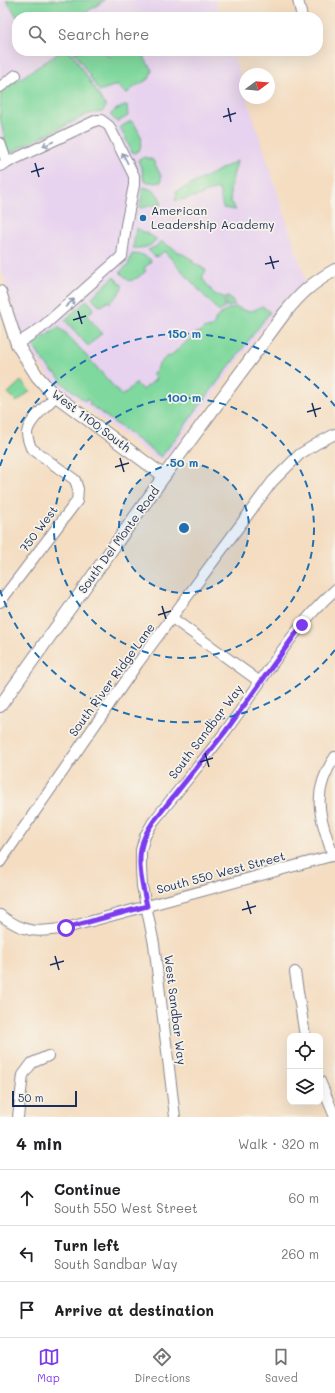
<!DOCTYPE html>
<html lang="en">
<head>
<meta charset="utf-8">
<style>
  body { margin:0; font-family:Mali,sans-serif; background:#f2f2f2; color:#202124 }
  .controls { position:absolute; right:12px; bottom:12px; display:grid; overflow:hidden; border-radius:8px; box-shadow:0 4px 16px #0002 }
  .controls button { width:36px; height:36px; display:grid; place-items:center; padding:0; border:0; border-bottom:1px solid #e0e0e0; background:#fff; color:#202124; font:20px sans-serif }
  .compass { position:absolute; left:239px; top:68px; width:36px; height:36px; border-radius:50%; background:#fff; box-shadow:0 4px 16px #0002; rotate:74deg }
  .scale { position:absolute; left:12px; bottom:10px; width:65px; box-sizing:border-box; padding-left:4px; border:2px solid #1b2f5e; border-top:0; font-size:11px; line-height:14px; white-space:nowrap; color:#1b2f5e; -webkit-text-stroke:3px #f7f3e8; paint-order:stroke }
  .stop { position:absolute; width:12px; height:12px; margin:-9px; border:3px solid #7c3aed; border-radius:50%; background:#fff }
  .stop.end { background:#7c3aed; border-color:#fff; box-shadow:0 1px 4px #0008 }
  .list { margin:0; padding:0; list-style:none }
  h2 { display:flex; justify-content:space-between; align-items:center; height:52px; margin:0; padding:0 16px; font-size:17px }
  h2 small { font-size:13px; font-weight:400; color:#757577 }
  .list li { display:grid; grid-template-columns:26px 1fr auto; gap:12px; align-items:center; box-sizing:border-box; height:56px; padding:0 16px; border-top:1px solid #e0e0e0 }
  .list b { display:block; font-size:15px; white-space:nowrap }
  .list p { margin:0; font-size:13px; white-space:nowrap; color:#757577 }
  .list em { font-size:13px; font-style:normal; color:#757577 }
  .icon { flex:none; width:22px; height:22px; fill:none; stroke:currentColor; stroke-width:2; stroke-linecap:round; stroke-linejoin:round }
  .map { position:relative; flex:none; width:335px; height:1117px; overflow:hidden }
  .search { position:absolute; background:#fff; box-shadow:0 4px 16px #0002; left:12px; right:12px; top:12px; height:44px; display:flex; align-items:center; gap:10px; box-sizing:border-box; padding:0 14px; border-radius:16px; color:#757577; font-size:15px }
  .sheet { height:220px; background:#fff }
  nav { display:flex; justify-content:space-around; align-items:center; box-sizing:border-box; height:56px; border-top:1px solid #e0e0e0; background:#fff; font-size:11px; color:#757577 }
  nav a { display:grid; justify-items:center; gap:2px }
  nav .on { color:#7c3aed }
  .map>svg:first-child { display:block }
  .built { fill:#e7d2ef }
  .green { fill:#7fd89d; stroke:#4d847e }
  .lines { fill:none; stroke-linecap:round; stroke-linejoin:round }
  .minor-casing { stroke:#888690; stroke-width:12 }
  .tertiary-casing { stroke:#888690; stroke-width:14 }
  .minor { stroke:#fff; stroke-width:10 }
  .tertiary { stroke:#fff; stroke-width:12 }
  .oneway { stroke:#8d97ae }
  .route { stroke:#7c3aed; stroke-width:5 }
  .ticks { fill:none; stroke:#1b2f5e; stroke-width:1.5 }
  .ring { fill:none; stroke:#1f6fb2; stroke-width:2; stroke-dasharray:7 5 }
  .poi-dot { fill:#1f6fb2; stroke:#f7f3e8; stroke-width:1.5 }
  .labels { text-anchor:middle; stroke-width:3.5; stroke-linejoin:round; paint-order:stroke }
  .poi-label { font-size:12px; fill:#1b2f5e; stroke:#f7f3e8; text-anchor:start }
  .street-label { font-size:12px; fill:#1b2f5e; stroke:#f7f3e8 }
  .centre { fill:#1f6fb2; stroke:#f7f3e8; stroke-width:2 }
  .ring-label { font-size:12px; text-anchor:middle; font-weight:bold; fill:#1f6fb2; stroke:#f7f3e8; stroke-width:3.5; stroke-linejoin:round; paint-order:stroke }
</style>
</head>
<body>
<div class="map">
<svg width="335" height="1117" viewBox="0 0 335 1117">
  <rect width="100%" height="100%" fill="#f7f3e8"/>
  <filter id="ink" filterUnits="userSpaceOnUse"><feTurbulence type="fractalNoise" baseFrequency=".025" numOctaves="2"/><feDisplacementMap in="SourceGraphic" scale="8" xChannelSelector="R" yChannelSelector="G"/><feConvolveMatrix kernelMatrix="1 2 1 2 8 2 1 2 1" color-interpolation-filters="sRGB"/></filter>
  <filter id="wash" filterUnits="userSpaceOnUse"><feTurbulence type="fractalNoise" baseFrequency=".012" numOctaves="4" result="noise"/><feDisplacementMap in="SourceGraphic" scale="16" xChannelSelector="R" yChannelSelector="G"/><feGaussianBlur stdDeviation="0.9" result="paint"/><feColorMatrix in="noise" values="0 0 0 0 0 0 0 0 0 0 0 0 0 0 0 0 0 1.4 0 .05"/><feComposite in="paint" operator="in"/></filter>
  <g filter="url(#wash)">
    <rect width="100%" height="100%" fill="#f4ddc1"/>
    <path class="built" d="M0 0H216L221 17H17V51H232L245 91V98H247L306 281 281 304 167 458 164 460H156L65 391 54 382 32 354 21 332 16 318 0 265Z"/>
    <g class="green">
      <path d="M6 0H105L79 17H17Z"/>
      <path d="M62 51H67L69 53H72L106 107 102 112 88 114 8 154 0 118 1 91Z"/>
      <path d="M74 51H105L109 57 119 51H140L152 70 149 79 136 86 126 94 118 86H114L99 91Z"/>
      <path d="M127 105 128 116 117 122 110 115 115 110Z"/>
      <path d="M131 121 134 123 142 138 140 149 135 153 132 152 120 127Z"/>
      <path d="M145 157 153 160 161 176V182L156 183 144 181 142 170 138 160Z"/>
      <path d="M237 161C234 176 224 197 236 210L223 208 219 189 203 193V195L176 201 175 197 177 196 176 192Z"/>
      <path d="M143 187C154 190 158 192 162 204L140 208Z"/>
      <path d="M136 228 157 239C150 248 143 248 133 248Z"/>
      <path d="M160 241 193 260 192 262 206 270 202 278 214 294 224 297 225 307 219 312 164 251 158 257 156 256 155 257 148 250 157 246Z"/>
      <path d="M132 254 143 255 151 260 150 263 144 268 146 271 136 279 135 278 131 281 130 280 129 281 120 272 128 265Z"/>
      <path d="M114 277 123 286 121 288 122 289 119 292V294L110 303 108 301 102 306 101 305 99 306 92 297Z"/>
      <path d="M226 296 230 298 235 305 227 307Z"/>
      <path d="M87 300 93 307 92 311 87 315 88 317 102 333 88 346 65 320Z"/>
      <path d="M262 306 270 312 162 456 161 457 89 404 90 402 87 399 85 401 60 381 61 380 55 373H53L41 358 33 345 58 327 68 335 122 396 136 383 143 390 156 379 152 374 157 370 156 368 159 366 158 365 167 356 169 357 198 332 199 333 204 328 206 329 208 327 210 328 215 324 214 323 216 320 215 319 226 310 237 307C247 313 253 312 262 306Z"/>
      <path d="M21 381 30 391 17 402 8 393Z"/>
    </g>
  </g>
  <g filter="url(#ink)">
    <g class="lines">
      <g class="minor-casing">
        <g id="minor">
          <path d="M298 0 302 17"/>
          <path d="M0 87 16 75"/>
          <path d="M0 143 7 163"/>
          <path d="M0 166 97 120H101L109 126 134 176V185L126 225 122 256 41 328 17 344"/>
          <path d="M0 602 77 501 78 489 75 480 31 448C29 443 27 438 27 433 28 421 47 405 56 396"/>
          <path d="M172 618 260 682"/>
          <path d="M333 856C320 816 310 794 335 757"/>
          <path d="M0 862 138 663 272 482 300 454 318 443 335 434"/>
          <path d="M0 915C25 933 36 933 66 928L335 855"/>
          <path d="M295 972 305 1036"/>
          <path d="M320 1081 335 1117"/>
          <path d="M18 1117 23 1075 32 1063 48 1056"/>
          <path d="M175 1117 154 944 142 886 141 868V850L145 836 153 822C177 792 202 762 225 732 260 685 291 629 335 590"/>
        </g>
      </g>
      <g class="tertiary-casing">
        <g id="tertiary">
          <path d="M0 292 17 344 37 376 52 393 164 476"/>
          <path d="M0 706 172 465 284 314C301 293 312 283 335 270"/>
        </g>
      </g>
      <use href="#minor" class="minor"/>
      <use href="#tertiary" class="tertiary"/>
    </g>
    <defs><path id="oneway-shaft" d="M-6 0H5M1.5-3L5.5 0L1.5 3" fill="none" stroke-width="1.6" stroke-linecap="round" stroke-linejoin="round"/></defs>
    <g class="oneway">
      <use href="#oneway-shaft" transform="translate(48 144) rotate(155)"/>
      <use href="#oneway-shaft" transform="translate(125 158) rotate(-117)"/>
      <use href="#oneway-shaft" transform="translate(70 303) rotate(-41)"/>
    </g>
  </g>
  <g class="lines" filter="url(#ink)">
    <path class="route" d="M66 928 147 906C142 884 135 857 145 836 147 831 150 827 153 822L225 732 302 625"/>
  </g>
  <path class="ticks" d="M228 108 231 122M223 117 236 113M35 163 39 177M31 172 44 168M270 256 274 269M265 264 279 261M78 311 82 324M73 320 86 316M312 403 316 417M307 412 321 408M120 458 124 472M115 467 129 463M162 606 166 619M158 615 171 611M205 753 209 767M200 762 213 758M247 901 251 914M242 910 256 906M55 956 59 970M50 965 64 961"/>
  <circle cx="184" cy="528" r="65" fill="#1f6fb2" fill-opacity=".12"/>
  <g class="ring">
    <circle cx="184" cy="528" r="65"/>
    <circle cx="184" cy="528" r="130"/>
    <path d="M335 650A194 194 0 0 1 0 590M0 466A194 194 0 0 1 335 406"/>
  </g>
  <circle class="poi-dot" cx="143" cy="218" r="4"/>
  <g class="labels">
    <g class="poi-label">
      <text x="151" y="215">American<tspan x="151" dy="14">Leadership Academy</tspan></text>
    </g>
    <g class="street-label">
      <text transform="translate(91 421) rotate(37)" y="4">West 1100 South</text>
      <text transform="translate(39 529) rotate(-53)" y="4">750 West</text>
      <text transform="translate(119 540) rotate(-54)" y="4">South Del Monte Road</text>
      <text transform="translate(112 680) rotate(-54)" y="4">South River Ridge Lane</text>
      <text transform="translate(206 732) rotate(-53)" y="4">South Sandbar Way</text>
      <text transform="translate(221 873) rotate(-15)" y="4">South 550 West Street</text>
      <text transform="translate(175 1010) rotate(83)" y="4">West Sandbar Way</text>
    </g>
  </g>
  <circle cx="184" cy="528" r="6" class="centre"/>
  <g class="ring-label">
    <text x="184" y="338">150 m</text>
    <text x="184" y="402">100 m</text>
    <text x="184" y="467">50 m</text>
  </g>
</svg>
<div class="controls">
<button><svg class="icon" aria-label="locate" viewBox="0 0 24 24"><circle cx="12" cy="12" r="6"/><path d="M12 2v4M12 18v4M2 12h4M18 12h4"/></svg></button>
<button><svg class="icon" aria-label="layers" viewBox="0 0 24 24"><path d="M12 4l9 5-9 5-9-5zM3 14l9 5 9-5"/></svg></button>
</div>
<svg class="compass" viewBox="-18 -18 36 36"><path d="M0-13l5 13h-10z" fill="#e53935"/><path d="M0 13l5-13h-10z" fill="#757577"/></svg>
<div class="scale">50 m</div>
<div class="stop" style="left:66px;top:928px"></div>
<div class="stop end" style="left:302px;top:625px"></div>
<div class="search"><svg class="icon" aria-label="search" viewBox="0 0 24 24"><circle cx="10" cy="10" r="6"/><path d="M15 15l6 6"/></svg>Search here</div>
</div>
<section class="sheet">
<h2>4 min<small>Walk · 320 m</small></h2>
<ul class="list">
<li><svg class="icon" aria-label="ahead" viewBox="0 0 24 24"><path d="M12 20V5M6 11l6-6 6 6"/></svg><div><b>Continue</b><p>South 550 West Street</p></div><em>60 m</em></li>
<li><svg class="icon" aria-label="left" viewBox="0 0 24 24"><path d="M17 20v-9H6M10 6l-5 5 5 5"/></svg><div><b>Turn left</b><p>South Sandbar Way</p></div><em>260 m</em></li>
<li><svg class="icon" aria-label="arrive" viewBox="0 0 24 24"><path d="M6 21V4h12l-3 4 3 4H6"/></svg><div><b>Arrive at destination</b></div></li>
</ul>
</section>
<nav>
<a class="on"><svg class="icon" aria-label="map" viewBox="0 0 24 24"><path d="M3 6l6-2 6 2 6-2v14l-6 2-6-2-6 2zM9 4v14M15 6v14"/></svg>Map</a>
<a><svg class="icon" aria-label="directions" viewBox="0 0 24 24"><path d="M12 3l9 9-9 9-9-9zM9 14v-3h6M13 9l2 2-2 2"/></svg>Directions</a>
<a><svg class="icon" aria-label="saved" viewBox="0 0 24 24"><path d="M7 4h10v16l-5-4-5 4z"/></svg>Saved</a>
</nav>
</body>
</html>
